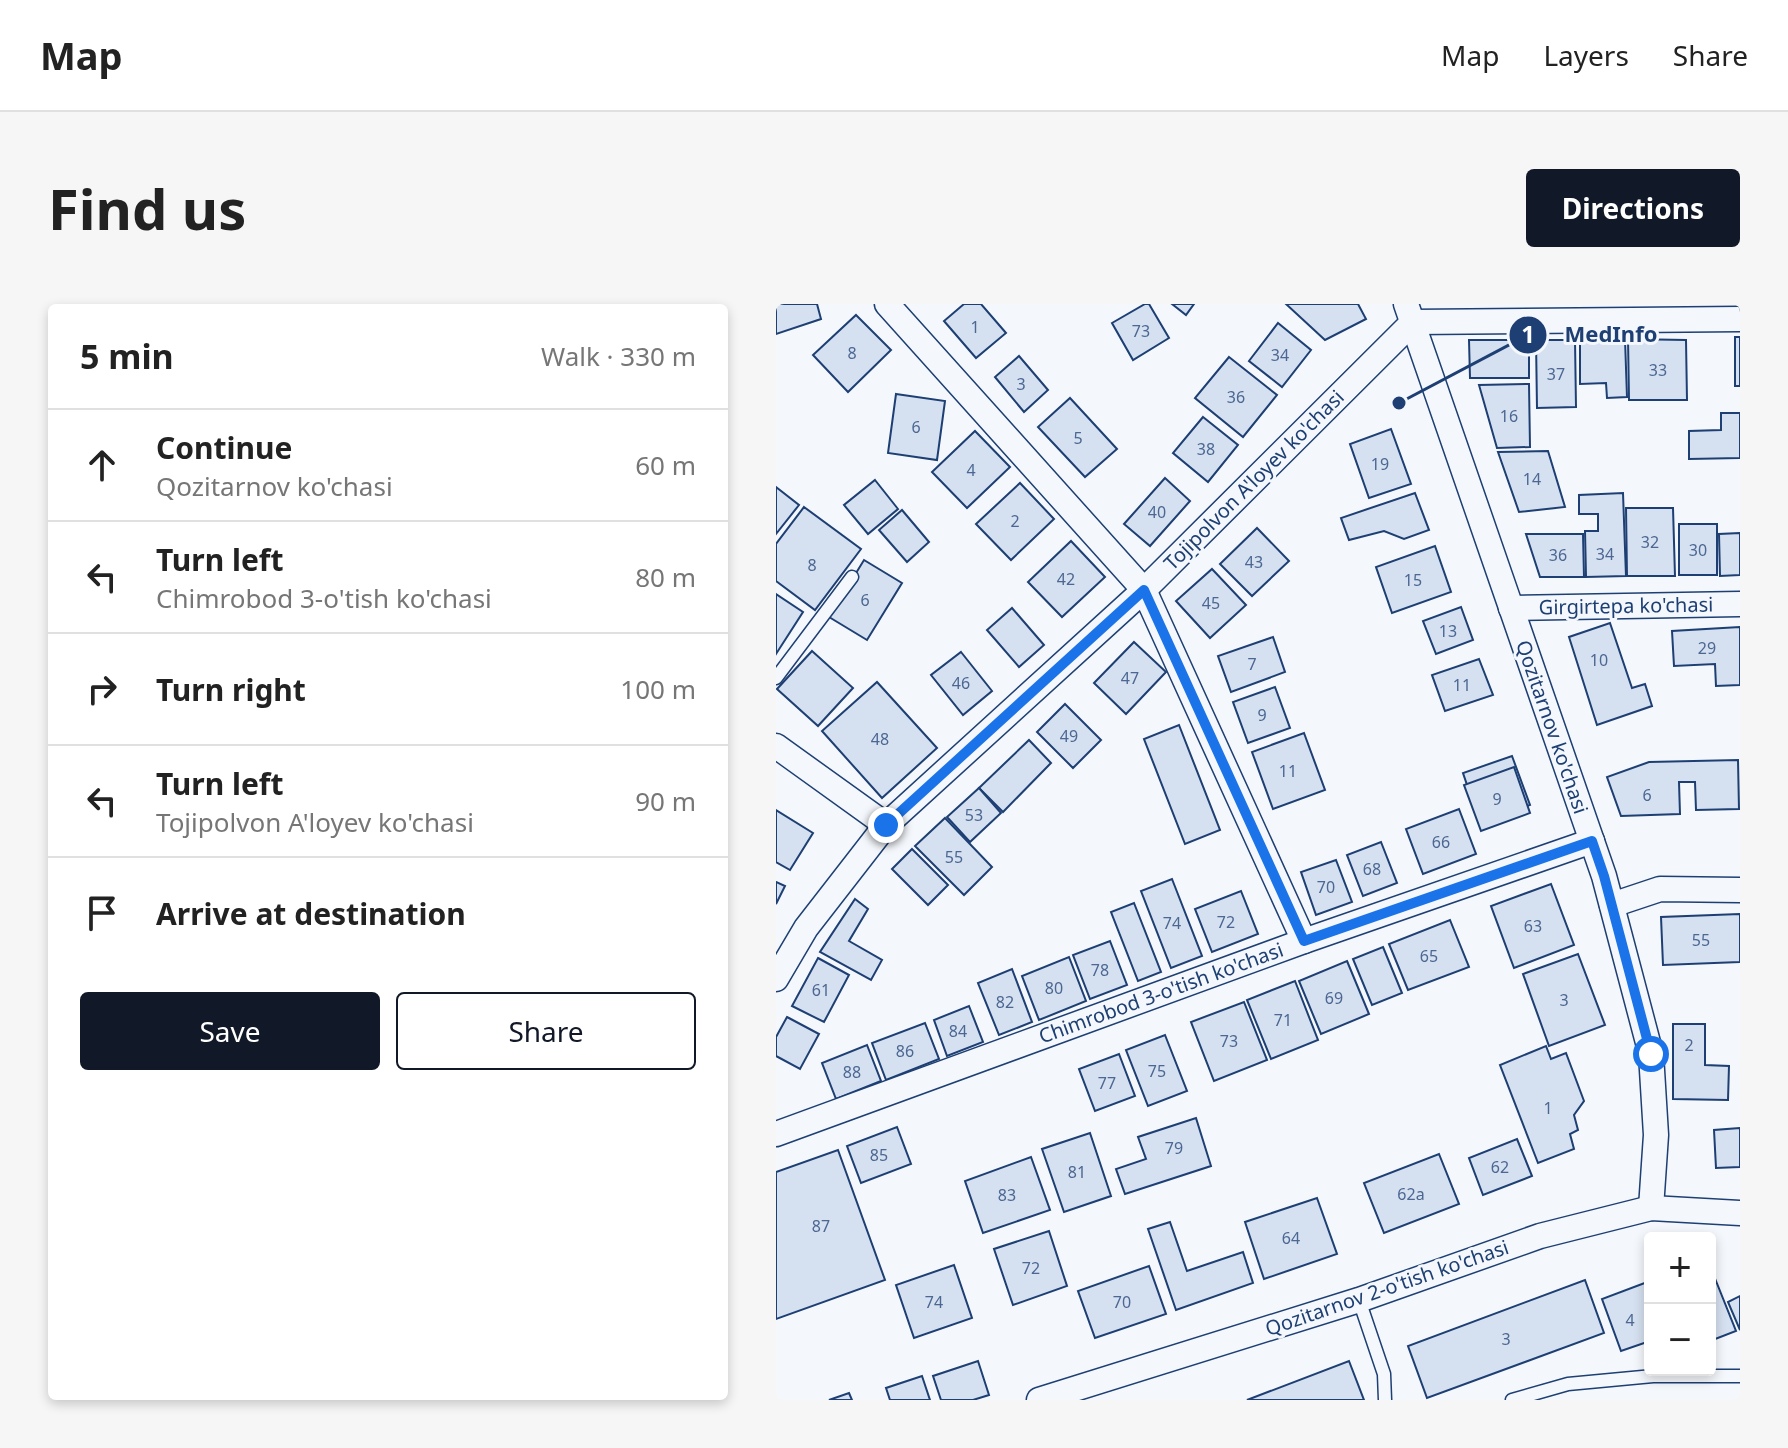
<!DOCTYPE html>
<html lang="en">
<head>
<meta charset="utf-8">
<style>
  body { margin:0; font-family:"Noto Sans",sans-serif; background:#f6f6f6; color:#222 }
  .controls { position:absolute; right:24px; bottom:24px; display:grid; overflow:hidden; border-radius:8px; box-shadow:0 4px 12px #0003 }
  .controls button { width:72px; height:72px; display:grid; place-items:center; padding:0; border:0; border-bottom:2px solid #e0e0e0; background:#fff; color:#222; font:40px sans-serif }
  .stop { position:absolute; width:24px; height:24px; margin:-18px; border:6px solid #1a73e8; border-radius:50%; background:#fff }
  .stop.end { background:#1a73e8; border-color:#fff; box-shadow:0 2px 8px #0008 }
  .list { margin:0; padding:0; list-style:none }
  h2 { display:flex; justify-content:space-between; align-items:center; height:104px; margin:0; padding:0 32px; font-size:34px }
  h2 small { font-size:26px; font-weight:400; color:#767676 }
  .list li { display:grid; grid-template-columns:52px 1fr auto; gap:24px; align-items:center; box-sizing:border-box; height:112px; padding:0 32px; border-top:2px solid #e0e0e0 }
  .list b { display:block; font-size:30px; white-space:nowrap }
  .list p { margin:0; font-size:26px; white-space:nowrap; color:#767676 }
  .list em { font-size:26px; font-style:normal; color:#767676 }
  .actions { display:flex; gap:16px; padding:24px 32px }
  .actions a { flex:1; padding:18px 0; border:2px solid #111827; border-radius:8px; text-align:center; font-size:28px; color:#111827 }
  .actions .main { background:#111827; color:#fff }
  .icon { flex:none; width:44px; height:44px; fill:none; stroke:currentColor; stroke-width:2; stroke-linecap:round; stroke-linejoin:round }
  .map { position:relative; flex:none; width:964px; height:1096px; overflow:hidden; border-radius:8px }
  header { display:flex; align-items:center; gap:48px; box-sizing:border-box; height:112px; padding:0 40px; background:#fff; border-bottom:2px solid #e0e0e0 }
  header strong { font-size:38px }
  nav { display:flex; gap:44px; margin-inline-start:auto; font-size:28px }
  .intro { display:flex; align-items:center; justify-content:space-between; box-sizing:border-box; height:192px; padding:0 48px }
  h1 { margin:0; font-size:56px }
  .button { padding:20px 36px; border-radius:8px; background:#111827; color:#fff; font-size:28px; font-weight:700 }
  main { display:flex; gap:48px; padding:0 48px }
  aside { flex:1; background:#fff; border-radius:8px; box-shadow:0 4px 12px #0003 }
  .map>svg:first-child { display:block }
  .building { fill:#d5e0f0; stroke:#1d3f73; stroke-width:2 }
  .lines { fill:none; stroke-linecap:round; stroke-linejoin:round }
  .lane-casing { stroke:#1d3f73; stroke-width:15 }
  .street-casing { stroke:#1d3f73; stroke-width:27 }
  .lane { stroke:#f4f7fb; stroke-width:12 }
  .street { stroke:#f4f7fb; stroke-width:24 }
  .route { stroke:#1a73e8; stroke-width:10 }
  .labels { text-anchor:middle; stroke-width:6; stroke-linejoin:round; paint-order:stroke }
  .number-label { font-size:16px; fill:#4b6792 }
  .street-label { font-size:20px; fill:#1d3f73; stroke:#f4f7fb }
  .leader { fill:none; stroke:#1d3f73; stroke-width:3 }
  .callout-dot { fill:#1d3f73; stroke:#f4f7fb; stroke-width:3 }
  .mark-label { font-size:24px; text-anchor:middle; font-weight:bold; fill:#fff }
  .callout-label { font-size:22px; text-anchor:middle; font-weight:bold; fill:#1d3f73; stroke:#f4f7fb; stroke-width:6; stroke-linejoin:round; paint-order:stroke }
</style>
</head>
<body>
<header>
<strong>Map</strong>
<nav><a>Map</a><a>Layers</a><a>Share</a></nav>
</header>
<div class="intro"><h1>Find us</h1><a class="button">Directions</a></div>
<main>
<aside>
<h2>5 min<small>Walk · 330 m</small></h2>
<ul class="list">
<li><svg class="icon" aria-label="ahead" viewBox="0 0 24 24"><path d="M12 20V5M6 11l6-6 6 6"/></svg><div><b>Continue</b><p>Qozitarnov ko'chasi</p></div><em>60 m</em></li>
<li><svg class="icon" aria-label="left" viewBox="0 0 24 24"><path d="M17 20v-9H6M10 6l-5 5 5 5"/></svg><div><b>Turn left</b><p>Chimrobod 3-o'tish ko'chasi</p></div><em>80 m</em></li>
<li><svg class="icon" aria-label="right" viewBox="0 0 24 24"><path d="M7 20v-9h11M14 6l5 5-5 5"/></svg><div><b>Turn right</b></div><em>100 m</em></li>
<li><svg class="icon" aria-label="left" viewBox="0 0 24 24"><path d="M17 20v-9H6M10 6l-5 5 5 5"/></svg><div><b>Turn left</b><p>Tojipolvon A'loyev ko'chasi</p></div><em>90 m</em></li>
<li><svg class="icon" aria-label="arrive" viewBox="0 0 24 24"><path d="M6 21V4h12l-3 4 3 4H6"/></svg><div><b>Arrive at destination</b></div></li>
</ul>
<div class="actions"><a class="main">Save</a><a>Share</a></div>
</aside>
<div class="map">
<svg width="964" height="1096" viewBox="0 0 964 1096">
  <rect width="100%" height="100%" fill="#f4f7fb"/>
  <g class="building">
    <path d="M0 0H41L45 15 0 30Z"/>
    <path d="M188 0H205L230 29 200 54 168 17Z"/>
    <path d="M369 0H373L393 34 357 56 336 19Z"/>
    <path d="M396 0H418L410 11Z"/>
    <path d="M510 0H582L590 15 549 36Z"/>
    <path d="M80 11 115 46 72 88 37 51Z"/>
    <path d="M502 19 535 46 506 83 473 57Z"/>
    <rect x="959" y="33" width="5" height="49"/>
    <path d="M849 35 851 93 831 94 830 79 804 80V36Z"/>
    <path d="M852 35 910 36 911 96H853Z"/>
    <path d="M693 36H753V74H694Z"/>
    <path d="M760 36H799L800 103 761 104Z"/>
    <path d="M243 52 272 86 248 108 219 73Z"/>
    <path d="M453 53 501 91 467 133 419 94Z"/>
    <path d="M753 80 754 143 721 144 703 81Z"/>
    <path d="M120 90 169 97 161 156 112 149Z"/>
    <path d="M294 94 341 145 309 173 262 123Z"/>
    <path d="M945 109H964V154L913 155V127L945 126Z"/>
    <path d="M427 113 462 141 432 178 397 149Z"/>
    <path d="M615 125 635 180 593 194 574 140Z"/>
    <path d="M199 127 234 163 191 204 156 168Z"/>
    <path d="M772 147 789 203 743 208 722 148Z"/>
    <path d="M389 174 414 197 374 242 348 220Z"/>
    <path d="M99 176 122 205 92 230 68 201Z"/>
    <path d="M244 179 278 215 235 256 200 220Z"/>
    <path d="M0 183 23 201 0 230Z"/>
    <path d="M639 189 653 226 628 235 608 227 573 236 565 214Z"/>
    <path d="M847 189 850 272 810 273 809 227H822V210H803V191Z"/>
    <path d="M28 203 85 245 39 306 0 277V240Z"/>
    <path d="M850 204H897L899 272H851Z"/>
    <path d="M126 206 153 238 131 258 103 226Z"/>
    <rect x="903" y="220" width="38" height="51"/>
    <path d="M481 224 513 257 476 292 444 260Z"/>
    <path d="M964 229V271L944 272 943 230Z"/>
    <path d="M750 230H807L808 273H764Z"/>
    <path d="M295 237 329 273 286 313 252 278Z"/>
    <path d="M659 242 675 288 616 309 600 263Z"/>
    <path d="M88 256 126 279 91 336 53 313Z"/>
    <path d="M436 265 470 301 434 334 400 297Z"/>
    <path d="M0 290 27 308 0 350Z"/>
    <path d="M685 303 697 336 660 350 647 317Z"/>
    <path d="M236 304 268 341 243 363 211 326Z"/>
    <path d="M834 319 856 384 869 380 876 402 821 421 793 333Z"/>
    <path d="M964 323V381L940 382 939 360 898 362 896 327Z"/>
    <path d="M497 333 509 368 455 388 442 352Z"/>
    <path d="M358 338 390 368 350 410 318 379Z"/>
    <path d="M36 347 77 384 42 422 1 385Z"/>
    <path d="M185 348 216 387 187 411 155 371Z"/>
    <path d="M703 355 717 391 669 407 656 371Z"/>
    <path d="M101 378 161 444 106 494 46 427Z"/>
    <path d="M499 383 514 424 472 439 457 398Z"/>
    <path d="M289 400 325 436 297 464 261 428Z"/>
    <path d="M403 421 444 526 409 540 368 435Z"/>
    <path d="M528 429 549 486 497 505 476 448Z"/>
    <path d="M253 436 275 459 227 508 203 484Z"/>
    <path d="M736 452 754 501 704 519 687 469Z"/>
    <path d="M962 456 963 505 920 506 919 478H903L904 510 845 512 831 473 873 458Z"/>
    <path d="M738 463 754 509 705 527 688 481Z"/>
    <path d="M203 484 225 509 194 538 171 513Z"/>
    <path d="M683 505 700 550 647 570 630 525Z"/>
    <path d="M0 506 37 529 14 566 0 558Z"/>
    <path d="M169 514 216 563 188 591 139 542Z"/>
    <path d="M605 538 621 579 587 592 571 551Z"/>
    <path d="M136 545 172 581 152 601 116 565Z"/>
    <path d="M560 556 576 598 540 611 525 568Z"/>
    <path d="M396 575 426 652 395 664 365 587Z"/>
    <path d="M0 578 9 582 0 600Z"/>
    <path d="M775 580 798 641 738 664 715 602Z"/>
    <path d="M465 587 482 630 436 648 419 605Z"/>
    <path d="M79 595 92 605 73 637 106 656 95 676 44 648Z"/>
    <path d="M358 599 385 668 362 677 335 608Z"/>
    <path d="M964 610V658L887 661 885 613Z"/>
    <path d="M674 616 693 663 632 686 613 640Z"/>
    <path d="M334 637 351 681 314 695 297 651Z"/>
    <path d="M607 643 626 689 596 701 577 655Z"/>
    <path d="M802 650 829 721 773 742 747 670Z"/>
    <path d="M293 653 310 697 263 716 246 672Z"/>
    <path d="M42 654 73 671 48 718 16 702Z"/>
    <path d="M571 657 593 710 545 730 523 677Z"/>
    <path d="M236 665 256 718 223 731 202 679Z"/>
    <path d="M519 677 542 736 495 755 471 696Z"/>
    <path d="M468 698 491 756 438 777 415 718Z"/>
    <path d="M193 702 207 738 171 752 158 716Z"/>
    <path d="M11 713 43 730 24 765 0 752V733Z"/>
    <path d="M149 719 163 755 110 776 96 739Z"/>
    <path d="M897 720H929V761L953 762 952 796 897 795Z"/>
    <path d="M389 731 411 787 372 802 350 746Z"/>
    <path d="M91 741 105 777 60 795 46 759Z"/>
    <path d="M770 742 775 755 790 749 808 797 798 811 802 826 794 830 798 845 762 859 724 761Z"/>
    <path d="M343 750 359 792 319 807 303 765Z"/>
    <path d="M420 814 435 862 349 890 340 865 370 855 362 833Z"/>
    <path d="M121 823 135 860 85 879 71 842Z"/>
    <path d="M964 824V863L940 864 938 826Z"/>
    <path d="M314 829 335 892 288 908 266 845Z"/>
    <path d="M741 835 756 872 707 891 693 854Z"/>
    <path d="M62 846 109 976 0 1015V868Z"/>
    <path d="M663 850 683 900 608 929 588 879Z"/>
    <path d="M255 853 274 906 207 929 189 877Z"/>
    <path d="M541 894 561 950 488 975 469 918Z"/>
    <path d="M394 918 411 967 467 948 477 979 400 1006 372 925Z"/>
    <path d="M273 927 291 982 237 1001 218 945Z"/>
    <path d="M178 961 196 1014 138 1034 120 981Z"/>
    <path d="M373 962 390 1010 319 1034 302 987Z"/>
    <path d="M938 972 960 1027 934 1037V973Z"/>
    <path d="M809 976 828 1029 651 1094 632 1042Z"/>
    <path d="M874 977V1037L845 1047 826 995Z"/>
    <path d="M964 992V1026L952 998Z"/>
    <path d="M202 1057 213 1091 197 1096H165L157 1072Z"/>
    <path d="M573 1057 588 1096H471Z"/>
    <path d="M146 1072 154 1096H114L110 1084Z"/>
    <path d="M73 1089 76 1096H53Z"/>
  </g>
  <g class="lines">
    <g class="lane-casing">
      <g id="lane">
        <path d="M0 374 76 273"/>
        <path d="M583 996 608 1070 609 1096"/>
        <path d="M736 1096 792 1080 877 1072H964"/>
      </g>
    </g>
    <g class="street-casing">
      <g id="street">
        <path d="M111 0 368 286 528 637"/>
        <path d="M630 0 828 572 875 750 880 831 875 904"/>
        <path d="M735 304 964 300"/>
        <path d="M0 442 110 521"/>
        <path d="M836 601 884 585 964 586"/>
        <path d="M0 675 30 624 110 521 368 286 637 18 964 15"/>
        <path d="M0 830 528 637 816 537"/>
        <path d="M263 1096 583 996 764 932 875 904 964 909"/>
      </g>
    </g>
    <use href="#lane" class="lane"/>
    <use href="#street" class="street"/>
  </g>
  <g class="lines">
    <path class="route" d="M110 521 368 286 528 637 816 537 828 572 875 750"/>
  </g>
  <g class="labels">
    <g class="number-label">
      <text x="199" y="29">1</text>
      <text x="365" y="33">73</text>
      <text x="76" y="55">8</text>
      <text x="504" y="57">34</text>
      <text x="882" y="72">33</text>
      <text x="780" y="76">37</text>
      <text x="245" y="86">3</text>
      <text x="460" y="99">36</text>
      <text x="733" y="118">16</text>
      <text x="140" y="129">6</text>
      <text x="302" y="140">5</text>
      <text x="430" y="151">38</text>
      <text x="604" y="166">19</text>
      <text x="195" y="172">4</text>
      <text x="756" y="181">14</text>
      <text x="381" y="214">40</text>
      <text x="239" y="223">2</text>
      <text x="874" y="244">32</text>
      <text x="922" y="252">30</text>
      <text x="829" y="256">34</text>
      <text x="782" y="257">36</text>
      <text x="478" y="264">43</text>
      <text x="36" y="267">8</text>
      <text x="290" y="281">42</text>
      <text x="637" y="282">15</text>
      <text x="89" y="302">6</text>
      <text x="435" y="305">45</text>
      <text x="672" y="333">13</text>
      <text x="931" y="350">29</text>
      <text x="823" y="362">10</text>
      <text x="476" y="366">7</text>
      <text x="354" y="380">47</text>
      <text x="185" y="385">46</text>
      <text x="686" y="387">11</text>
      <text x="486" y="417">9</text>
      <text x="293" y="438">49</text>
      <text x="104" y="441">48</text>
      <text x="512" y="473">11</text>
      <text x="871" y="497">6</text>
      <text x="721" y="501">9</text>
      <text x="198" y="517">53</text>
      <text x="665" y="544">66</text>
      <text x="178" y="559">55</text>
      <text x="596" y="571">68</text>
      <text x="550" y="589">70</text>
      <text x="450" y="624">72</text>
      <text x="396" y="625">74</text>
      <text x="757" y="628">63</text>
      <text x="925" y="642">55</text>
      <text x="653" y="658">65</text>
      <text x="324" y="672">78</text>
      <text x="278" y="690">80</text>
      <text x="45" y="692">61</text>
      <text x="558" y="700">69</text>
      <text x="788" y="702">3</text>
      <text x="229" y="704">82</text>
      <text x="507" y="722">71</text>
      <text x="182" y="733">84</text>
      <text x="453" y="743">73</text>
      <text x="913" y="747">2</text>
      <text x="129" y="753">86</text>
      <text x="381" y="773">75</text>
      <text x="76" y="774">88</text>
      <text x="331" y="785">77</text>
      <text x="772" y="810">1</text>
      <text x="398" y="850">79</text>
      <text x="103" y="857">85</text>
      <text x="724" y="869">62</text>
      <text x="301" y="874">81</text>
      <text x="635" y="896">62a</text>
      <text x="231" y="897">83</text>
      <text x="45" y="928">87</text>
      <text x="515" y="940">64</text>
      <text x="255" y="970">72</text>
      <text x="158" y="1004">74</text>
      <text x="346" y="1004">70</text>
      <text x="854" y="1022">4</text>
      <text x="730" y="1041">3</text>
    </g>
    <g class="street-label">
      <text transform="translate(478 176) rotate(-45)" y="7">Tojipolvon A'loyev ko'chasi</text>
      <text transform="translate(850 302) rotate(-1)" y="7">Girgirtepa ko'chasi</text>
      <text transform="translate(776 423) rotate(71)" y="7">Qozitarnov ko'chasi</text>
      <text transform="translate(385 689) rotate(-20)" y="7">Chimrobod 3-o'tish ko'chasi</text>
      <text transform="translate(611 984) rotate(-19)" y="7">Qozitarnov 2-o'tish ko'chasi</text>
    </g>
  </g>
  <path class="leader" d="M623 99L752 31"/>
  <g class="callout-dot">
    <circle cx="623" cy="99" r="8"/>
    <circle cx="752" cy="31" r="20"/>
  </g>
  <g class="mark-label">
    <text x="752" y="39">1</text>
  </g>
  <g class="callout-label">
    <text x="835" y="38">MedInfo</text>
  </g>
</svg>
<div class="controls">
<button>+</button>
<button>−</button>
</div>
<div class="stop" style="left:875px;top:750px"></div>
<div class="stop end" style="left:110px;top:521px"></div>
</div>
</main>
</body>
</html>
